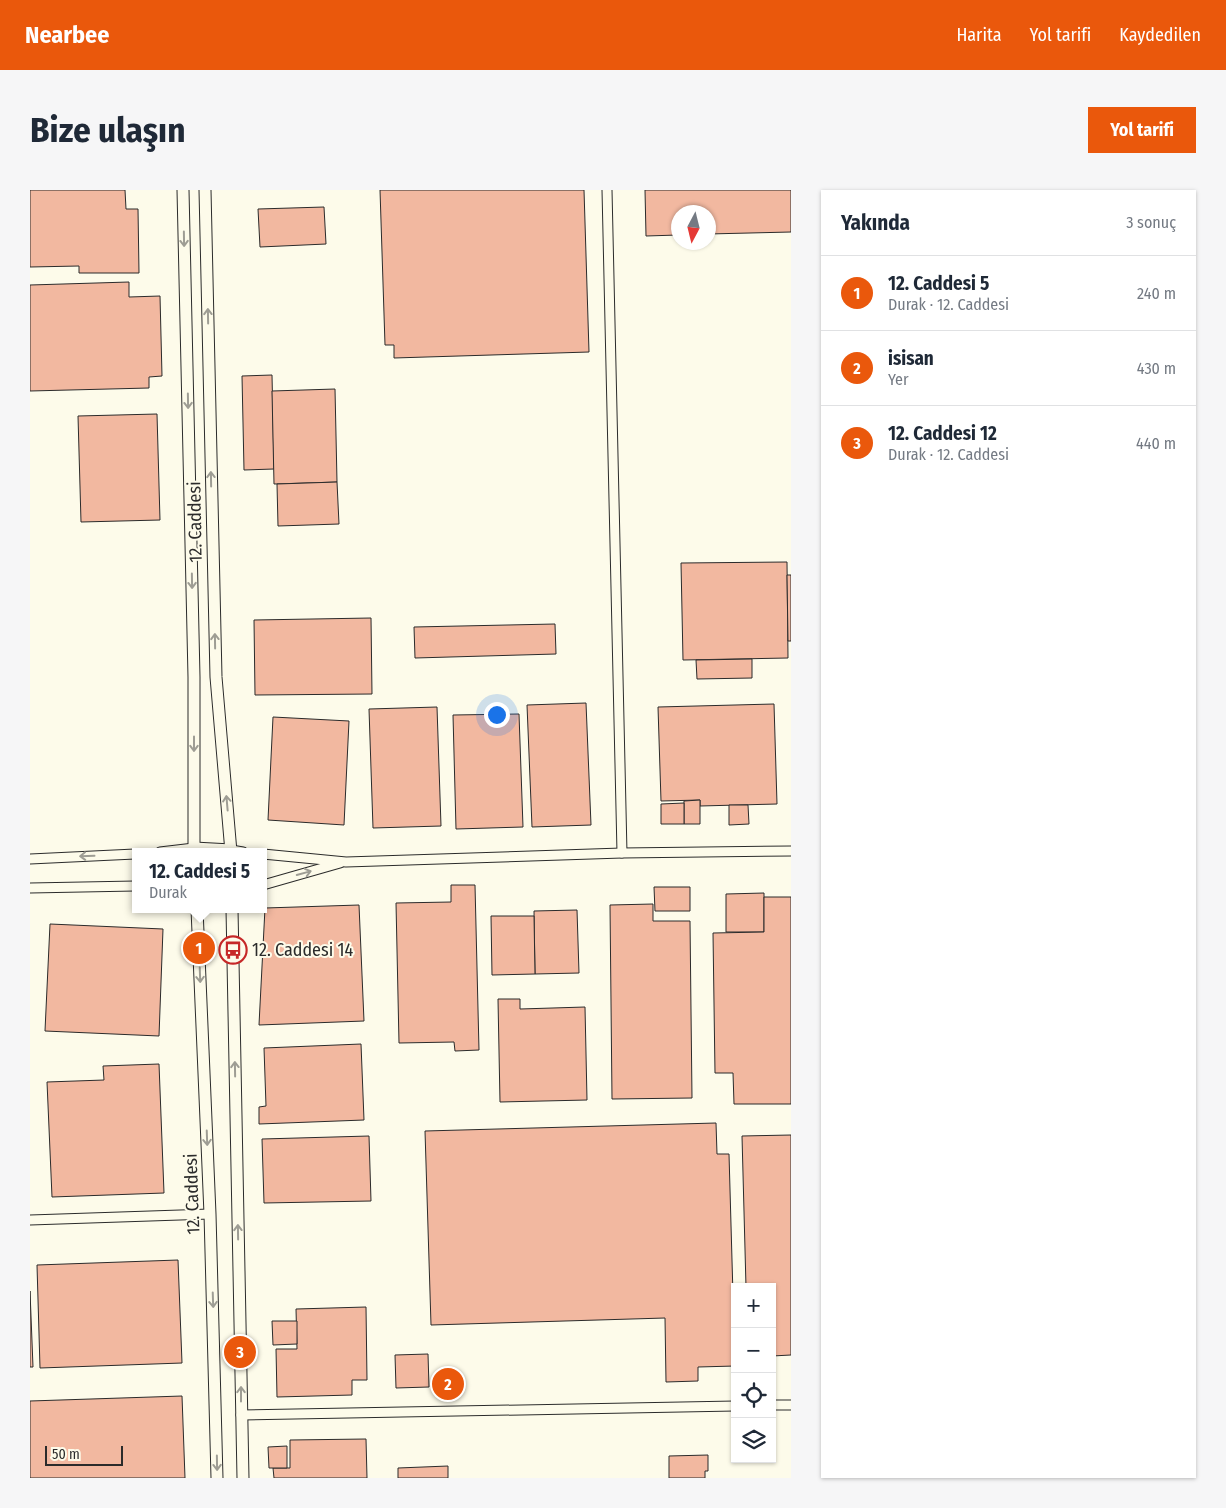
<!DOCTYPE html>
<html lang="tr">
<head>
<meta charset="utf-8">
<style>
  body { margin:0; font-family:"Fira Sans Condensed",sans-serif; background:#f6f6f7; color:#1f2937 }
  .controls { position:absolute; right:15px; bottom:15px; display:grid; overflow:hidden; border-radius:0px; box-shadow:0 1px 4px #0004 }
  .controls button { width:45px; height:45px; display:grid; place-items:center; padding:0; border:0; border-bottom:1px solid #e0e1e3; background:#fff; color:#1f2937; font:25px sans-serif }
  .compass { position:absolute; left:641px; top:15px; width:45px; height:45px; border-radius:50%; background:#fff; box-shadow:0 1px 4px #0004; rotate:187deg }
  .scale { position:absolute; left:15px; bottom:12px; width:78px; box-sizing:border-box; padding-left:5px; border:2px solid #2b2b2b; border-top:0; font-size:14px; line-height:18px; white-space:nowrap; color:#2b2b2b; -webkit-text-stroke:4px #fdfbea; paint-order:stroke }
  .you { position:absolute; left:466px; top:524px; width:18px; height:18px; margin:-12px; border:4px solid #fff; border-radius:50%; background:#1a73e8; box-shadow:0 0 0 8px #1a73e833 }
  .badge { display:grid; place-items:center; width:32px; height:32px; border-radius:50%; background:#ea580c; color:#fff; font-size:16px; font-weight:700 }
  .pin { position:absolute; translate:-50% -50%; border:2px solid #fff; box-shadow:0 1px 5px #0006 }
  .popup { position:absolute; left:102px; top:658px; width:135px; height:65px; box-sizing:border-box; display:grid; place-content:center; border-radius:0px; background:#fff; filter:drop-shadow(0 1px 4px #0005); font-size:16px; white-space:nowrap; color:#747a83 }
  .popup b { font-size:19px; color:#1f2937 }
  .popup::after { content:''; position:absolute; left:50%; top:100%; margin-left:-10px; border:10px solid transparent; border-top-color:#fff }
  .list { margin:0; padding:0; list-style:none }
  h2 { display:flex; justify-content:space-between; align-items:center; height:65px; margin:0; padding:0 20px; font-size:21px }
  h2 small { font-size:16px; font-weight:400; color:#747a83 }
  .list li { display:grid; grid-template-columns:32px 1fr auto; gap:15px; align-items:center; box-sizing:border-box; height:75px; padding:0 20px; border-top:1px solid #e0e1e3 }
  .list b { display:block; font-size:19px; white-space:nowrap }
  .list p { margin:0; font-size:16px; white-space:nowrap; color:#747a83 }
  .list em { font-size:16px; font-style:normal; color:#747a83 }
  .icon { flex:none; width:28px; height:28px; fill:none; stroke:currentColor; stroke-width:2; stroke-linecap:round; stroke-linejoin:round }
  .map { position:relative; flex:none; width:761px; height:1288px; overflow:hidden; border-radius:0px }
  header { display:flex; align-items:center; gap:30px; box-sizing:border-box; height:70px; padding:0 25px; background:#ea580c; color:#fff }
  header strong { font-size:24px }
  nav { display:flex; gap:28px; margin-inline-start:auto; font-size:18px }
  .intro { display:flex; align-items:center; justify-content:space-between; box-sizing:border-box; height:120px; padding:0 30px }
  h1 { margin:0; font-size:35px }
  .button { padding:12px 22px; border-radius:0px; background:#ea580c; color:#fff; font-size:18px; font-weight:700 }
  main { display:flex; gap:30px; padding:0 30px }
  aside { flex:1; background:#fff; border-radius:0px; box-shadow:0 1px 4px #0004 }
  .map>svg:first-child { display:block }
  .building { fill:#f2b8a0; stroke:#2b2b2b }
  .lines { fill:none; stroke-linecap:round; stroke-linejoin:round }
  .minor-casing { stroke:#2b2b2b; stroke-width:11 }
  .tertiary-casing { stroke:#2b2b2b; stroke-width:13 }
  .minor { stroke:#fdfbea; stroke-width:9 }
  .tertiary { stroke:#fdfbea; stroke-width:11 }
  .oneway { stroke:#9e9d94 }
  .labels { text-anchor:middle; stroke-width:4; stroke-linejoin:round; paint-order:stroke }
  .street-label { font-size:18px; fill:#2b2b2b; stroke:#fdfbea }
  .poi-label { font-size:18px; fill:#2b2b2b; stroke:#fdfbea; text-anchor:start }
</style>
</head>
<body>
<header>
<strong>Nearbee</strong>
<nav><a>Harita</a><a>Yol tarifi</a><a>Kaydedilen</a></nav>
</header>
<div class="intro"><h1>Bize ulaşın</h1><a class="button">Yol tarifi</a></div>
<main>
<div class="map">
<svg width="761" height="1288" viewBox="0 0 761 1288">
  <rect width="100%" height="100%" fill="#fdfbea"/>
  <g class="building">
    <path d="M0 0H95L96 19H108L109 83H49V76L0 77Z"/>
    <path d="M350 0H554L559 162 364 168V155H355Z"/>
    <path d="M615 0H761V42L678 44V22H648V45L616 46Z"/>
    <path d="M294 17 296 54 230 57 228 19Z"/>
    <path d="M99 92V107L130 106 132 186 119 187V198L0 201V95Z"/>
    <path d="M242 185 244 279 214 280 212 186Z"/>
    <path d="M305 199 307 292 244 294 242 201Z"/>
    <path d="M127 224 130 330 51 332 48 226Z"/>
    <path d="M307 292 309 334 248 336 247 294Z"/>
    <path d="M757 372 758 468 653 470 651 373Z"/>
    <path d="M757 385H761V451H758Z"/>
    <path d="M341 428 342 504 225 505 224 430Z"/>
    <path d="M525 434 526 464 385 468 384 437Z"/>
    <path d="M722 469V488L667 489 666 470Z"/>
    <path d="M556 513 561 635 502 637 497 515Z"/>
    <path d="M744 514 747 614 670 616V610L631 611 628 517Z"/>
    <path d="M407 517 411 636 343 638 339 519Z"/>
    <path d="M489 524 493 637 426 639 423 525Z"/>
    <path d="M243 527 319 531 314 635 238 630Z"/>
    <path d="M670 610V634H654V611Z"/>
    <path d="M654 613V634H631V614Z"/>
    <path d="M699 615H718L719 634 699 635Z"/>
    <path d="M421 695H445L449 860 425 861 424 852 369 853 366 713 421 712Z"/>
    <path d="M624 697H660V721H625Z"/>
    <path d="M734 703V742H696V704Z"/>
    <path d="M734 707H761V914H704L703 883H685L683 743 734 742Z"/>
    <path d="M623 714V731H660L662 908 582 909 580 715Z"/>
    <path d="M329 715 334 831 229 835 235 718Z"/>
    <path d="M547 720 549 783 505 784 504 721Z"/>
    <path d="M461 726H504L505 784 462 785Z"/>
    <path d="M20 734 133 739 129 846 15 841Z"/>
    <path d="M468 809H490V819L555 817 557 910 470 912Z"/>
    <path d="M331 854 334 930 229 934V917L236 916 234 858Z"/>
    <path d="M129 874 134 1003 22 1007 17 892 74 890 73 876Z"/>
    <path d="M686 933 687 964H699L705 1176 668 1177V1191L636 1192 635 1128 401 1135 395 941Z"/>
    <path d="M761 945V1165L742 1166V1097H716L712 946Z"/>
    <path d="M339 946 341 1011 234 1013 232 949Z"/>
    <path d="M148 1070 152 1173 10 1178 7 1075Z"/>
    <path d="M0 1101 3 1177H0Z"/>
    <path d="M336 1117 337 1190H322V1205L247 1207 246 1159H267L266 1119Z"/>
    <path d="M242 1131H267V1154L243 1155Z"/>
    <path d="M398 1164 399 1197 366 1198 365 1165Z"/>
    <path d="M152 1206 155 1288H0V1211Z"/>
    <path d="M336 1249 337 1288H244L243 1278H260V1250Z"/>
    <path d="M257 1256V1278H239L238 1257Z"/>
    <path d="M678 1265V1281H675V1288H639V1266Z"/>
    <path d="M418 1276V1288H368V1278Z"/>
  </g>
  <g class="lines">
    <g class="minor-casing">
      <g id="minor">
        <path d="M577 0 592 663"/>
        <path d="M201 660 213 662"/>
        <path d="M130 662 164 658"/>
        <path d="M233 664 316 672 592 663 761 661"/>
        <path d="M0 669 105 664"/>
        <path d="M233 695 310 673"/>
        <path d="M0 698 105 696"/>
        <path d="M0 1030 180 1024"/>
        <path d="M742 1215H761"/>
        <path d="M211 1225 705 1216"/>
      </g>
    </g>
    <g class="tertiary-casing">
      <g id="tertiary">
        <path d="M153 0 164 487V662"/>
        <path d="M175 0 186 487 201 662"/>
        <path d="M164 658 201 660"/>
        <path d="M167 719 180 1024 187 1288"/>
        <path d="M202 719 213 1288"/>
      </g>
    </g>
    <use href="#minor" class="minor"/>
    <use href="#tertiary" class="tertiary"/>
  </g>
  <defs><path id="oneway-shaft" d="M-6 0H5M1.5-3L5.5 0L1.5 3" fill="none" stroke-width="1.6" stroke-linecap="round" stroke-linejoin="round" transform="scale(1.25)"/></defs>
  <g class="oneway">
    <use href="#oneway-shaft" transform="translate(154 49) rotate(89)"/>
    <use href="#oneway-shaft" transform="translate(178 126) rotate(-91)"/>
    <use href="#oneway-shaft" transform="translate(158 211) rotate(89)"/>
    <use href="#oneway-shaft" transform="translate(181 289) rotate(-91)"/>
    <use href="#oneway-shaft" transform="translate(162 391) rotate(89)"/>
    <use href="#oneway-shaft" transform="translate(185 451) rotate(-91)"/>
    <use href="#oneway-shaft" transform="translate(164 554) rotate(90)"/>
    <use href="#oneway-shaft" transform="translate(197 613) rotate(-95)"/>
    <use href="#oneway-shaft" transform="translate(57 666) rotate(178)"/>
    <use href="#oneway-shaft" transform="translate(274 683) rotate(-15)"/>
    <use href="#oneway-shaft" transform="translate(170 785) rotate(88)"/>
    <use href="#oneway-shaft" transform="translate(205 879) rotate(-91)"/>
    <use href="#oneway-shaft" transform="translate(177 948) rotate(88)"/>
    <use href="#oneway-shaft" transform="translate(208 1042) rotate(-91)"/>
    <use href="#oneway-shaft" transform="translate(183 1110) rotate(88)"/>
    <use href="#oneway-shaft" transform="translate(211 1204) rotate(-90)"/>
    <use href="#oneway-shaft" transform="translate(187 1273) rotate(89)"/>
  </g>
  <defs>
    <g id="bus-ring" transform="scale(1.4375)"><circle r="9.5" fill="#fdfbea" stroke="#c62828" stroke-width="1.5"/><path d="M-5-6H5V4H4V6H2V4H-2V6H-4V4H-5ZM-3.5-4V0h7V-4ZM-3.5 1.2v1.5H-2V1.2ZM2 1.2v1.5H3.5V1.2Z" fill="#c62828"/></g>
  </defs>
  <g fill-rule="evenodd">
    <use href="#bus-ring" x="203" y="760"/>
  </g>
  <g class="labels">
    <g class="street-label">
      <text transform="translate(165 332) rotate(-91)" y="6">12. Caddesi</text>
      <text transform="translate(162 1004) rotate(-92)" y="6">12. Caddesi</text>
    </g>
    <g class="poi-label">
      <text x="222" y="766">12. Caddesi 14</text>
    </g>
  </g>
</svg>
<div class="controls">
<button>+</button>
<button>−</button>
<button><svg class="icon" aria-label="locate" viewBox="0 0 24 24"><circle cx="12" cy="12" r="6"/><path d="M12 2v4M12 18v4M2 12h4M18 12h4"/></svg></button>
<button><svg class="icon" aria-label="layers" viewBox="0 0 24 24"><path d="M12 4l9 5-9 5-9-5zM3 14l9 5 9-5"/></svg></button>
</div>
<svg class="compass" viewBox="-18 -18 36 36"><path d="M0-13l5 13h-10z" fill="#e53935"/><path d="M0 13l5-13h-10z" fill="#747a83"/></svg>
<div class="scale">50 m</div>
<div class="you"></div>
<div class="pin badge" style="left:169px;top:758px">1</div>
<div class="popup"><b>12. Caddesi 5</b>Durak</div>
<div class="pin badge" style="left:418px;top:1194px">2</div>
<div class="pin badge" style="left:210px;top:1162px">3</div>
</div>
<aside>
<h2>Yakında<small>3 sonuç</small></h2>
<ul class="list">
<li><span class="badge">1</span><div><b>12. Caddesi 5</b><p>Durak · 12. Caddesi</p></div><em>240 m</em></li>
<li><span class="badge">2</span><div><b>isisan</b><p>Yer</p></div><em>430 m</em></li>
<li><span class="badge">3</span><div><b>12. Caddesi 12</b><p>Durak · 12. Caddesi</p></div><em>440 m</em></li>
</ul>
</aside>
</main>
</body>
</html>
